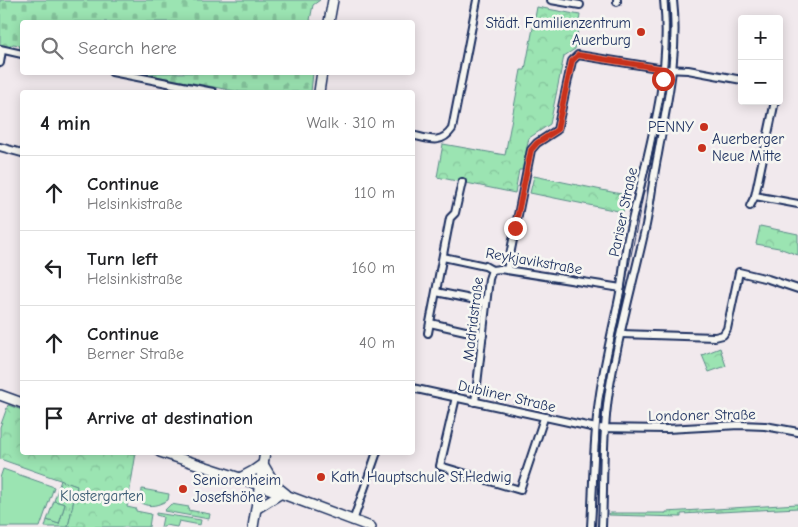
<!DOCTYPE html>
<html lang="en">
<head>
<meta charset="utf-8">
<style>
  body { margin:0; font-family:"Comic Neue",sans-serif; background:#f6f6f6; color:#202124 }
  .controls { position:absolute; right:15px; top:15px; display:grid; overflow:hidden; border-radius:5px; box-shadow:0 2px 12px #0003 }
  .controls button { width:45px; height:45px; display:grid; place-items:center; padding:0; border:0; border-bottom:1px solid #e0e0e0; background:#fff; color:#202124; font:25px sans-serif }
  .stop { position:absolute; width:15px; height:15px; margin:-11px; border:4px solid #c8321e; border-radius:50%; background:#fff }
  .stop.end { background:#c8321e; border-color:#fff; box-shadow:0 1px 5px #0008 }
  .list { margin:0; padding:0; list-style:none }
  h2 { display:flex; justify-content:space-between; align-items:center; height:65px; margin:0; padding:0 20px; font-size:21px }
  h2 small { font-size:16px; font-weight:400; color:#757577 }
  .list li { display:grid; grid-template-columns:32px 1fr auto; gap:15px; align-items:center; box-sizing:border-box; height:75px; padding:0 20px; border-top:1px solid #e0e0e0 }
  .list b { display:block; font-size:19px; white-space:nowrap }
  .list p { margin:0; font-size:16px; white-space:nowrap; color:#757577 }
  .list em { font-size:16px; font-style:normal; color:#757577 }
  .icon { flex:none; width:28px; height:28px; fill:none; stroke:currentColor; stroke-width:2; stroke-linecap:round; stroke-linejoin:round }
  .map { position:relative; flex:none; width:798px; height:527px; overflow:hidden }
  .search { position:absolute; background:#fff; box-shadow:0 2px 12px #0003; left:20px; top:20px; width:395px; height:55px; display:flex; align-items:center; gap:12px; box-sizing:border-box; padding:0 18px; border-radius:5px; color:#757577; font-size:19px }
  .panel { position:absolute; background:#fff; box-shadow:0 2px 12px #0003; left:20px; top:90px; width:395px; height:365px; border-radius:5px }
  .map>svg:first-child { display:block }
  .grass { fill:url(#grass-tufts); stroke:#5b8a88 }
  .forest { fill:url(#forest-crowns); stroke:#5b8a88 }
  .cemetery { fill:url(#cemetery-stones); stroke:#5b8a88 }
  .garden { fill:#9be4b2; stroke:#5b8a88 }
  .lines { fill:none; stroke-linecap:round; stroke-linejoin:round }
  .street-casing { stroke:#1b2f5e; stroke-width:10 }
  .secondary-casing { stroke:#1b2f5e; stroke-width:12 }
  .street { stroke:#f6f6f2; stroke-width:6 }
  .secondary { stroke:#f6f6f2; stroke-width:9 }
  .tram { stroke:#1b2f5e; stroke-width:1 }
  .route { stroke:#c8321e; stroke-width:6 }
  .poi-dot { fill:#c8321e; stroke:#f6f6f2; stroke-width:2 }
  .labels { text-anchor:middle; stroke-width:5; stroke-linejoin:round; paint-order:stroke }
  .poi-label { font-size:15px; fill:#1b2f5e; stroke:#f6f6f2; text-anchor:start }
  .street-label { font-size:15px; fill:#1b2f5e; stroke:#f6f6f2 }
  .park-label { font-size:15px; fill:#3b5c73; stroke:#f6f6f2 }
</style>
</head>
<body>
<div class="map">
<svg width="798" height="527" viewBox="0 0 798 527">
  <defs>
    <pattern id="grass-tufts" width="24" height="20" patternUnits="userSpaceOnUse" patternTransform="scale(1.25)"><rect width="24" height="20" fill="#9be4b2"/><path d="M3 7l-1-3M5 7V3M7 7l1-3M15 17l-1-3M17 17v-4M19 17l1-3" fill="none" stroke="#85c49c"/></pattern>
    <pattern id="forest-crowns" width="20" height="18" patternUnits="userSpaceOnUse" patternTransform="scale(1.25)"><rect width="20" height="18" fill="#9be4b2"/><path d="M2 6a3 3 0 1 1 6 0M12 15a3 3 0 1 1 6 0" fill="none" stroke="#85c49c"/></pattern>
    <pattern id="cemetery-stones" width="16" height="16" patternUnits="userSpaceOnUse" patternTransform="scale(1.25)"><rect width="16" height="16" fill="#9be4b2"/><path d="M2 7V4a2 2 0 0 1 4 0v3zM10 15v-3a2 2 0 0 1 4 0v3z" fill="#85c49c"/></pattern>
  </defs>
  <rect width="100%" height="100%" fill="#f1e9ed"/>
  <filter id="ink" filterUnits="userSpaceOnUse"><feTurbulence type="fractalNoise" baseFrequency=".02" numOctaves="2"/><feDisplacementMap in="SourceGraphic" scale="10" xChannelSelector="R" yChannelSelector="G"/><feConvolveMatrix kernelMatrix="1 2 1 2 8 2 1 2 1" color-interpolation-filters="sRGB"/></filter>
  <g filter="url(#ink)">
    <path class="grass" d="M61 480 77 486 68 527H45L47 520 59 524 65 504 54 501Z"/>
    <g class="forest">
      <path d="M537 7 580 15 575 49 564 56 550 124 529 138 522 170H519L515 193 437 177 443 144 505 155 521 70H525Z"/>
      <path d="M534 176 626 195 623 212 530 193Z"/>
      <path d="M760 226 798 234V255L779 248 756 244Z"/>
      <path d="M720 348 726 366 709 372 702 355Z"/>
      <path d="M8 405 22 410V452L136 453 127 507 136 509V511L151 514 149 527H68L77 486 0 459V427Z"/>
      <path d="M171 504 189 507 188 510 210 514 209 519 164 511Z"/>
      <path d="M798 504V508L681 514V517L609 515V513H666V512Z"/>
    </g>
    <g class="cemetery">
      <path d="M0 0H320L313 5 310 20 313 22H22V49L20 48 19 45 13 44 9 47 0 45Z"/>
      <path d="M140 73 313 72V73L311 92H240Z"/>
    </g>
    <g class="garden">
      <path d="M3 469 54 487 40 527H0V478Z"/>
      <path d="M142 489 169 494 168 500C159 505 150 508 141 503Z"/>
      <path d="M54 501 65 504 59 524 47 520Z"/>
      <path d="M156 513 201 520 200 525 179 521 177 527 165 525 164 527H161L163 517 156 515Z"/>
    </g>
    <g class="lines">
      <g class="street-casing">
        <g id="street">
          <path d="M551 0 580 5"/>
          <path d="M617 2V0"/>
          <path d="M0 49 22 54"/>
          <path d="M0 63 2 50"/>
          <path d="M112 72 213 92"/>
          <path d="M775 101 755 196 798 204"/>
          <path d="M412 135C429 139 441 145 452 129L477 0"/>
          <path d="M0 147 22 153"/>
          <path d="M750 206 755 196"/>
          <path d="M443 257 485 266 492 270 500 269 621 288"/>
          <path d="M507 270 531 150 537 143 557 130 572 61 578 55 664 69 688 70 742 80"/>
          <path d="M436 292 486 302"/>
          <path d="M430 323 483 335"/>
          <path d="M428 333 450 218 455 213 462 182"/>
          <path d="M621 334 715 337 723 335 727 329 739 272 768 279 798 289"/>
          <path d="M412 388 596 428 667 429 739 425 765 426 798 432"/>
          <path d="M456 397 440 466 520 490 544 418"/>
          <path d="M475 402 489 279 492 270"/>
          <path d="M353 521 377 452"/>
          <path d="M591 527C593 494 593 461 596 429 599 385 610 342 619 298 623 278 624 258 628 238 645 160 673 81 664 0"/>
          <path d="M602 527C604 482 602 436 609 391 618 335 634 280 646 225 651 201 653 177 658 154 667 102 679 53 673 0"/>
        </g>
      </g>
      <g class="secondary-casing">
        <g id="secondary">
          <path d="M329 22 333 0"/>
          <path d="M319 92 322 72"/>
          <path d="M0 395 22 403"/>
          <path d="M160 452 240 478 371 527"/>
          <path d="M263 464 276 486 286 494"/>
          <path d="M240 478 253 471 263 464"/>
          <path d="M256 509 280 494"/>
          <path d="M253 527 265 452"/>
        </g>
      </g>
      <use href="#street" class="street"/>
      <use href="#secondary" class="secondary"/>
      <path class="tram" d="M595 527 599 428 602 399 663 97C668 65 670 33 667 0"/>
    </g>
  </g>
  <g class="lines" filter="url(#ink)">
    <path class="route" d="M515 228 531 150 537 143 557 130 572 61 578 55 664 69 663 79"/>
  </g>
  <g class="poi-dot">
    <circle cx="641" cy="32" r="5"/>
    <circle cx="704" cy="127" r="5"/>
    <circle cx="702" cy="148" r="5"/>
    <circle cx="321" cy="477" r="5"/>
    <circle cx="183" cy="489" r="5"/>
  </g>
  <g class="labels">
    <g class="poi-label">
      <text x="631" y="28" text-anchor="end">Städt. Familienzentrum<tspan x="631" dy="17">Auerburg</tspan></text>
      <text x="694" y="132" text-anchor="end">PENNY</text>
      <text x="712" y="144">Auerberger<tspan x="712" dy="17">Neue Mitte</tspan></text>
      <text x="331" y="482">Kath. Hauptschule St.Hedwig</text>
      <text x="193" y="485">Seniorenheim<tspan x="193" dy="17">Josefshöhe</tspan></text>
    </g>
    <g class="street-label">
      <text transform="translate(623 212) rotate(-78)" y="5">Pariser Straße</text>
      <text transform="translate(534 261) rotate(10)" y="5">Reykjavikstraße</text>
      <text transform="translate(473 319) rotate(-83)" y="5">Madridstraße</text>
      <text transform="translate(507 396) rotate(13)" y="5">Dubliner Straße</text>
      <text transform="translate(702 415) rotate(-1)" y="5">Londoner Straße</text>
    </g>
    <g class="park-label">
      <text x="102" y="501">Klostergarten</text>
    </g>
  </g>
</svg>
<div class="controls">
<button>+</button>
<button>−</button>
</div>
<div class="stop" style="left:663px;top:79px"></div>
<div class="stop end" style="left:515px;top:228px"></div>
<div class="search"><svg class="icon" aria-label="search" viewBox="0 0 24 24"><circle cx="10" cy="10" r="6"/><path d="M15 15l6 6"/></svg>Search here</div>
<section class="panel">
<h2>4 min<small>Walk · 310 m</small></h2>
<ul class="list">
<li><svg class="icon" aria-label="ahead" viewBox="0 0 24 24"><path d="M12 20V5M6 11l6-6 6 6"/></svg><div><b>Continue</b><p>Helsinkistraße</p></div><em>110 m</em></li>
<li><svg class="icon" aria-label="left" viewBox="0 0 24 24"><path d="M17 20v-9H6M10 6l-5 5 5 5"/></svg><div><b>Turn left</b><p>Helsinkistraße</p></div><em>160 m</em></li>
<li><svg class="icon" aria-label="ahead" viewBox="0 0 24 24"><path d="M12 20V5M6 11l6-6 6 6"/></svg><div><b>Continue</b><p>Berner Straße</p></div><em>40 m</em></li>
<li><svg class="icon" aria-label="arrive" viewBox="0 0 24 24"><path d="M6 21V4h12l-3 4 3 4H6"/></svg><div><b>Arrive at destination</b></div></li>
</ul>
</section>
</div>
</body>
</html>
